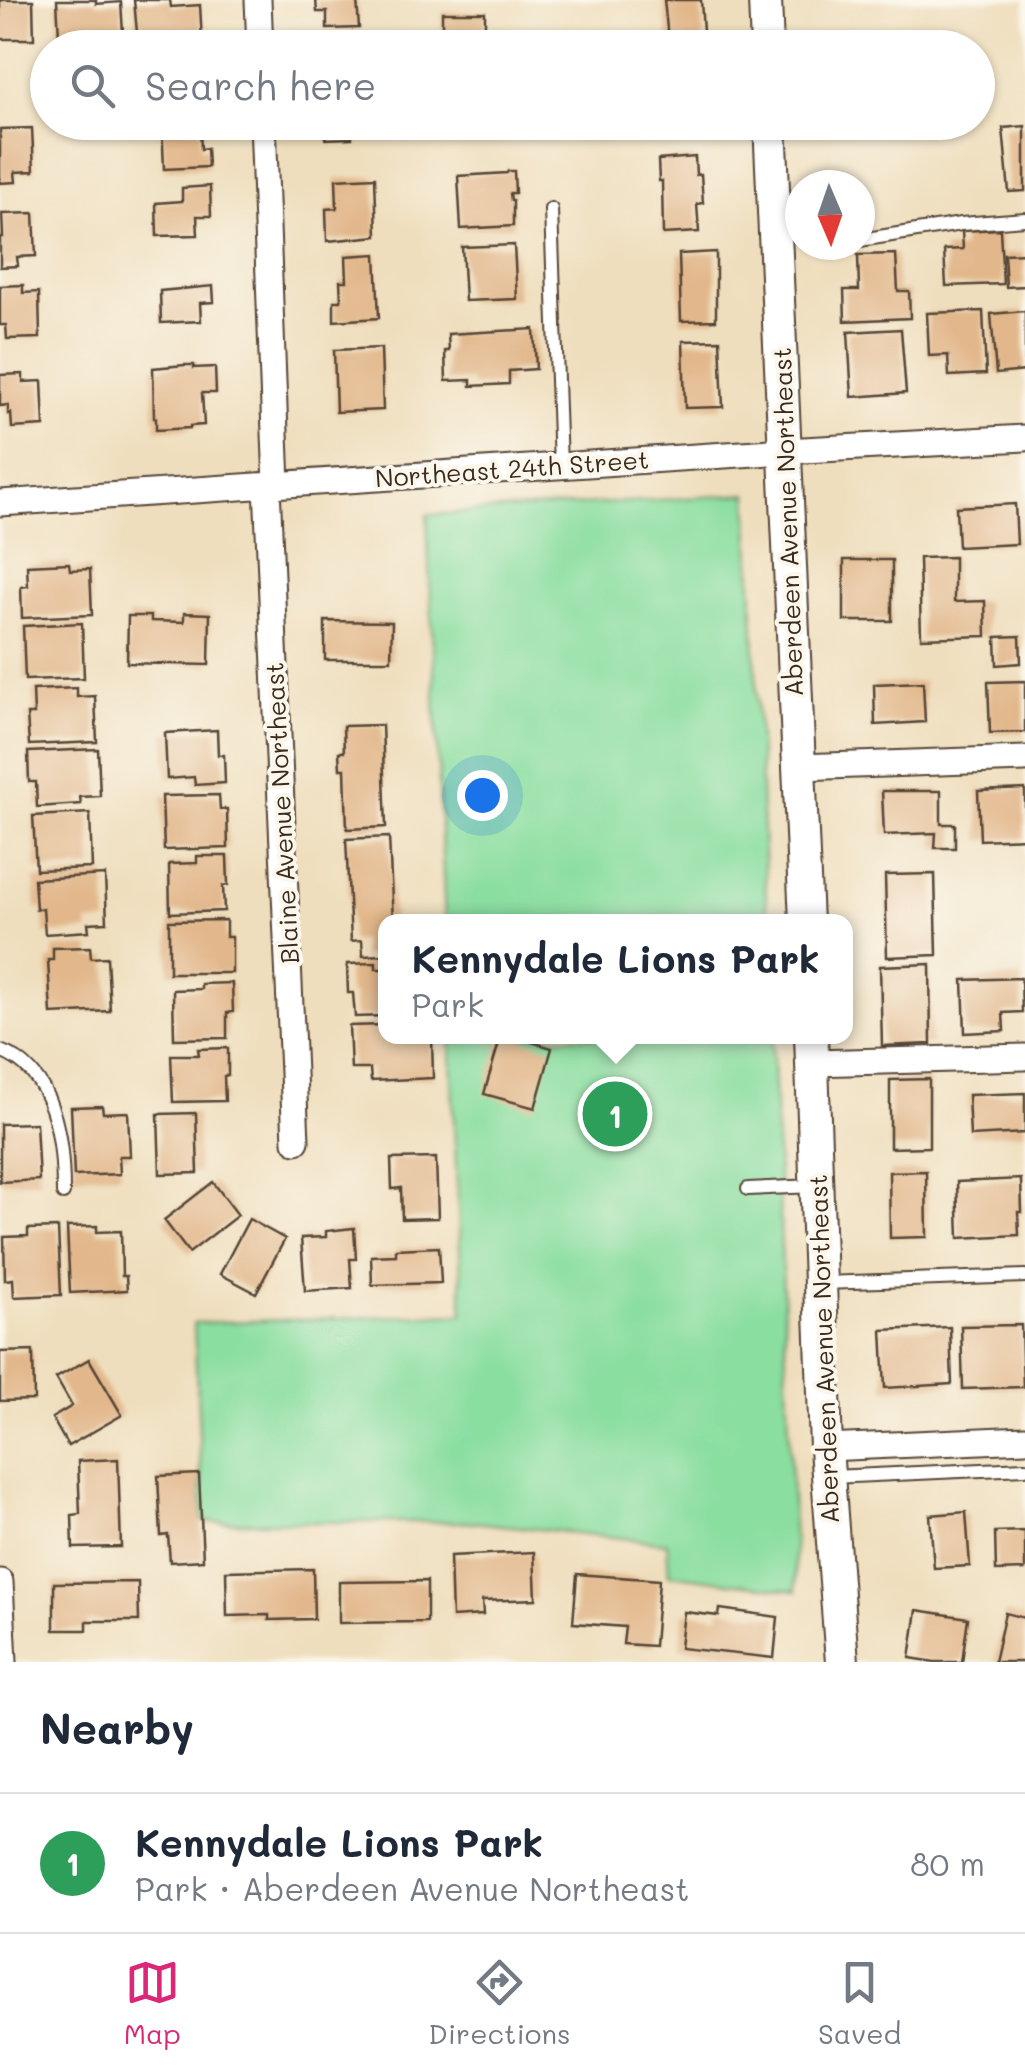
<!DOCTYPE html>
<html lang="en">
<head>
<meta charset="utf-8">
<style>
  body { margin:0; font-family:Mali,sans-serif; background:#f2f2f3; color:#1f2937 }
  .compass { position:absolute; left:785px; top:170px; width:90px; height:90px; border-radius:50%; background:#fff; box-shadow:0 2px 8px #0004; rotate:178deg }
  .you { position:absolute; left:482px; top:795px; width:35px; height:35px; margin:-25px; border:8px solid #fff; border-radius:50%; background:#1a73e8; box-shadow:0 0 0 15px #1a73e833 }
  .badge { display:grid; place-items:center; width:65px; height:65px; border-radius:50%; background:#db2777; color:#fff; font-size:32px; font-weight:700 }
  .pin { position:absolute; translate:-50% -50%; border:5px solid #fff; box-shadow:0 2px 10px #0006 }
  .popup { position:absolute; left:378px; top:914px; width:475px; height:130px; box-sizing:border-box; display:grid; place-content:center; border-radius:20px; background:#fff; filter:drop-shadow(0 2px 8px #0005); font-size:32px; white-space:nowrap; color:#747a83 }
  .popup b { font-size:38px; color:#1f2937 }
  .popup::after { content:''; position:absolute; left:50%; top:100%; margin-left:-20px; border:20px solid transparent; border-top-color:#fff }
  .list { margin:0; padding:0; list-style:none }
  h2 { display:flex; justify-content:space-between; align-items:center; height:130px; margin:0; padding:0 40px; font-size:42px }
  h2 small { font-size:32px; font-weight:400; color:#747a83 }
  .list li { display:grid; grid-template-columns:65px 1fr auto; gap:30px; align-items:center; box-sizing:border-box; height:140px; padding:0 40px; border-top:2px solid #e0e1e3 }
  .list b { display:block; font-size:38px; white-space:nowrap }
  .list p { margin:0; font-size:32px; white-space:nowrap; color:#747a83 }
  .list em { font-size:32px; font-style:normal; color:#747a83 }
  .icon { flex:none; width:55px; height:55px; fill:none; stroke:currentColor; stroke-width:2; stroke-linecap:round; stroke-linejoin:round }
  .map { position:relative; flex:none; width:1025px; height:1662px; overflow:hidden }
  .search { position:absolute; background:#fff; box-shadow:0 2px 8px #0004; left:30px; right:30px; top:30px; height:110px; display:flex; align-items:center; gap:25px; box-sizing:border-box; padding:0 35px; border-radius:55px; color:#747a83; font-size:38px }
  .sheet { height:270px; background:#fff }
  nav { display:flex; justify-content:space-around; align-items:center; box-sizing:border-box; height:140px; border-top:2px solid #e0e1e3; background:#fff; font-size:28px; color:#747a83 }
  nav a { display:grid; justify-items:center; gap:5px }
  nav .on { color:#db2777 }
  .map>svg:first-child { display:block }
  .green { fill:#8adea0; stroke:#62845f; stroke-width:2.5 }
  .building { fill:#e2b78b }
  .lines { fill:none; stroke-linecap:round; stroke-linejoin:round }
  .service-casing { stroke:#564536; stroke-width:16 }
  .minor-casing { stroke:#564536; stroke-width:29 }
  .tertiary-casing { stroke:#564536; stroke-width:36 }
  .service { stroke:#fff; stroke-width:12 }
  .minor { stroke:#fff; stroke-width:25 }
  .tertiary { stroke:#fff; stroke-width:32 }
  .labels { text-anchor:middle; stroke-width:8; stroke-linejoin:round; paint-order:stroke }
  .street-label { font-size:25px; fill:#3b2a1e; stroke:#fbf7ec }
</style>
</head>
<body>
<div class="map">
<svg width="1025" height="1662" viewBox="0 0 1025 1662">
  <rect width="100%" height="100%" fill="#fbf7ec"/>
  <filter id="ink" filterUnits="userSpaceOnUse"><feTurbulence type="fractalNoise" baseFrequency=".01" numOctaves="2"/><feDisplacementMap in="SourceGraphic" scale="20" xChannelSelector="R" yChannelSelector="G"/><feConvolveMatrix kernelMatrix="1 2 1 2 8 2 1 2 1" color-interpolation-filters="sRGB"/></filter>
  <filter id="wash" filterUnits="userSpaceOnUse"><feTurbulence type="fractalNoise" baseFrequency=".0048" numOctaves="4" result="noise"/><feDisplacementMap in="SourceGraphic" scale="40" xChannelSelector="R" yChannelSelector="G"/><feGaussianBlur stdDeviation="2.25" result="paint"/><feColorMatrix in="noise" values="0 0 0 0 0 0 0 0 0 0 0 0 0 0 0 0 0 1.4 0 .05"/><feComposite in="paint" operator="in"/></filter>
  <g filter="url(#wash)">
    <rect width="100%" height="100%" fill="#efdebd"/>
    <g class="green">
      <path d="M748 494 767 921H445L427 515Z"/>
      <path d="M450 1037H772L796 1591 669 1574 667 1543 473 1522H203L194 1323 463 1314Z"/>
    </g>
    <g id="blocks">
      <g class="building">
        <path d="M0 0H33L34 39H0Z"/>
        <path d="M57 0H96V4L121 2 123 33 59 37Z"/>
        <path d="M134 0H170L171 7 200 5 202 41 138 44Z"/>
        <path d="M316 0H357L359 28 327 29V12H317Z"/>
        <path d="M664 0H701L704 48H669Z"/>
        <path d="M442 12H485V29H477V35L483 34V43H477V48H442Z"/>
        <path d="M525 30 570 31V48H525Z"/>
        <path d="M162 122H192L193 129H200L201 149 207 148 208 167 164 169Z"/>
        <path d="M325 122H352V138L326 139Z"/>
        <path d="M647 122H683V128L647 130Z"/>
        <path d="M1025 126V191L1009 192 1003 128Z"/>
        <path d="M32 128 34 171 15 172 16 182 0 183V129Z"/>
        <path d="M695 157 696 175 701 174 703 203 697 204 699 232 663 234 662 181H659L658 160Z"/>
        <path d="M508 171H514L515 193H510L511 201H513V226L461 229 458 176 507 173Z"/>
        <path d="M375 177 377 236 327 241 326 209 337 208 336 179Z"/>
        <path d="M210 186 211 216H197L198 235 157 236 156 203 182 201V188Z"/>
        <path d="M34 213 36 256 17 257 18 266 0 267V237H3L2 214Z"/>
        <path d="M1000 229 1003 284 946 286 944 250 963 249 962 231Z"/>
        <path d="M514 245 517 299 465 301 462 247Z"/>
        <path d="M716 252V320L681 321 679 254Z"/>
        <path d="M1025 253V286L1006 287 1004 254Z"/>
        <path d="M376 254 379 318 334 321V301H341L340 281H347L346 256Z"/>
        <path d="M896 254 898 291H909L910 318 845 321 844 290H859L858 255Z"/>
        <path d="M23 285V293L39 292 40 338 7 339 6 325H0V286Z"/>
        <path d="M213 286 214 302 200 303 201 321 161 323 160 291Z"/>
        <path d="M983 311 986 374 949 376 948 355 929 356 927 313Z"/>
        <path d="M1025 311V371L996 374 991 314Z"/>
        <path d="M534 329 536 369 509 371V384L471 386V380L446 381 445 351H449L448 334Z"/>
        <path d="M901 329 906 393 852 397 848 332Z"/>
        <path d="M720 340 723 407 685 408 683 341Z"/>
        <path d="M381 348 383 410 336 412 334 350Z"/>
        <path d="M185 365H194V368L215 367 216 393H202L204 425 190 426V428L156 430V418H154L153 368Z"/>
        <path d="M23 374V382L42 381 44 426 12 428 11 413 8 414V405L0 406V375Z"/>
        <path d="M1015 504 1017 544 958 547 956 507Z"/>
        <path d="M954 557V602L985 601 986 636 921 638 919 558Z"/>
        <rect x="844" y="560" width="48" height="61"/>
        <path d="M69 563 70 570 90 569 92 615 22 618 21 587 28 586 27 565Z"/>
        <path d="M184 613 210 614 209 665 127 663 128 616H151V621L184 622Z"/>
        <path d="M325 621 392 622 391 660H325Z"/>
        <path d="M82 623 84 678 25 680 23 626Z"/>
        <path d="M1020 636 1021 663 997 665 996 637Z"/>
        <path d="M1025 681V732L990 733 988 682Z"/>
        <path d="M923 682 925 722 875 725 874 684Z"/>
        <path d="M77 688V697L95 696 97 742 29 745 27 714H34L33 690Z"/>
        <path d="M382 725 386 827 347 829 345 769H340L339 752H344L343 726Z"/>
        <path d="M217 730 218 755H224L225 783 195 785 194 777 167 779 165 733Z"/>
        <path d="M98 749 100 796 80 797 81 804 37 807 36 782H29L28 752Z"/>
        <path d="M1025 789V838L980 840 978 791Z"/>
        <path d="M882 791H941V824H955V848H935L936 833 884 835Z"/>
        <path d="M219 795 220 809H227L228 848 164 850 162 796Z"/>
        <path d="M90 813 92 868 36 870 33 816Z"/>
        <path d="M389 837 393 922H385V955L363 956 362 940 351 941 346 839Z"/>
        <path d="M197 856H227L228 885 223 886 224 911 170 913 169 864 197 863Z"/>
        <path d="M935 874 937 955 887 957 885 875Z"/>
        <path d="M105 875 107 922 88 923 89 931 45 934 43 909H36L34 879Z"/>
        <path d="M226 920V937H232V973H169V921Z"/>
        <path d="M90 947 91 958 107 957 110 1011 51 1014 48 960H53V948Z"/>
        <path d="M376 963V969H385V1016L355 1017 353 993H348L347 964Z"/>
        <path d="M930 964 931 1044 882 1046 880 966Z"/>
        <path d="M1021 978 1022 1012 1003 1013 1004 1031 965 1033 963 980Z"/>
        <path d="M232 983 233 1012 227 1013V1038L174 1039 173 990 201 989V984Z"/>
        <path d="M385 1025V1036H432L433 1078 371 1081 370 1069H351L349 1026Z"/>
        <path d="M501 1036H512L552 1048 535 1108 484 1094Z"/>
        <path d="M228 1048V1075L224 1076 225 1101 173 1102 171 1055H199L198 1049Z"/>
        <path d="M929 1079V1147L890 1148V1080Z"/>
        <path d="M1025 1093V1133L970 1136 968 1095Z"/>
        <path d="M102 1106 103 1113 128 1112 130 1156H119L120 1174 74 1176 71 1107Z"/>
        <path d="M196 1113 198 1173 160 1174 158 1114Z"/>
        <path d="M36 1123 39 1180 0 1182V1124Z"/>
        <path d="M436 1158 438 1218 402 1219 401 1188 392 1189 391 1159Z"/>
        <path d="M926 1171 927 1237 890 1238 889 1172Z"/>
        <path d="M1021 1179 1022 1212H1018L1019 1235 959 1238 957 1182Z"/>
        <path d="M213 1182 238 1215 189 1253 164 1220Z"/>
        <path d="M249 1219 285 1239 256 1293 220 1274Z"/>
        <path d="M97 1226V1232L121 1231 122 1276H126L127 1290 70 1293 67 1227Z"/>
        <path d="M58 1228 61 1295 14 1297 13 1279 5 1280 4 1237 28 1236V1229Z"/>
        <path d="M354 1228 356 1259H350L352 1288 305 1291 301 1238 326 1237V1231Z"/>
        <path d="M439 1247 441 1283 372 1285 371 1256 396 1255V1249Z"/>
        <path d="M1021 1325 1023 1387 963 1389 961 1326Z"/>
        <path d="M950 1327 952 1384 885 1388 882 1330Z"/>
        <path d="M33 1351 34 1400 0 1401V1352Z"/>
        <path d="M89 1359 122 1415 68 1446 52 1418 72 1406 56 1378Z"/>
        <path d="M118 1459 121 1547 73 1548 72 1515 80 1514 78 1461Z"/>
        <path d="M199 1474 203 1560 170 1562 168 1535 161 1536 158 1476Z"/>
        <path d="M966 1512 970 1566 934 1568 930 1515Z"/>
        <path d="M1025 1531V1570L996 1571 995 1532Z"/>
        <path d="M534 1552 536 1599 482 1601 483 1615 452 1617 450 1556Z"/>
        <path d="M313 1569 314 1619 269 1620V1615L227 1616 226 1571Z"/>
        <path d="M577 1574 659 1580 654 1646 623 1644 625 1627 573 1623Z"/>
        <path d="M427 1581V1622L339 1623V1582Z"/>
        <path d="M138 1582 139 1621H87V1630H54V1583Z"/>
        <path d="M720 1609 778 1617 774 1658 680 1648 684 1612 719 1616Z"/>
        <path d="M917 1610 968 1618 962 1662H935L910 1658Z"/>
        <path d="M1005 1613 1025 1618V1662H994Z"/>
      </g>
    </g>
  </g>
  <g filter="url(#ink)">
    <use href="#blocks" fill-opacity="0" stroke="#564536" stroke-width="2.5"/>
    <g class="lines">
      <g class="service-casing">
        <g id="service">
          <path d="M551 209 560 466"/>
          <path d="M860 240 961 224 1025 219"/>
          <path d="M0 1051C56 1071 63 1142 63 1193"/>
          <path d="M748 1189 815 1186"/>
          <path d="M823 1283 1025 1276"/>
          <path d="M831 1477 1025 1468"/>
        </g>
      </g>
      <g class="minor-casing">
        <g id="minor">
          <path d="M258 0 260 48"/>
          <path d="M263 122 277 485"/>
          <path d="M267 486 296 1141"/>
          <path d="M0 503 785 451 1025 438"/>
          <path d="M799 767 1025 759"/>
          <path d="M813 1063 1025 1057"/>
          <path d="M826 1448 1025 1439"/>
          <path d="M0 1582 4 1662"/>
        </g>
      </g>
      <g class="tertiary-casing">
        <g id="tertiary">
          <path d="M765 0 767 48"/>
          <path d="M770 122 806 922"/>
          <path d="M811 1036 826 1448 842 1662"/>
        </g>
      </g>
      <use href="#service" class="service"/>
      <use href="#minor" class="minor"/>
      <use href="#tertiary" class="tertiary"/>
    </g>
  </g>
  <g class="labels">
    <g class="street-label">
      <text transform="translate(512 469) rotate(-4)" y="9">Northeast 24th Street</text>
      <text transform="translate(788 522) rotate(-92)" y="9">Aberdeen Avenue Northeast</text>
      <text transform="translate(282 813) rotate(-93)" y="9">Blaine Avenue Northeast</text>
      <text transform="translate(824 1349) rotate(-92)" y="9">Aberdeen Avenue Northeast</text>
    </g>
  </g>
</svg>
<svg class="compass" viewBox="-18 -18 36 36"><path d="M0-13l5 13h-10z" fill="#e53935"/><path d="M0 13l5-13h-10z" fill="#747a83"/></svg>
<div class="you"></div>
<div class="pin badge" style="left:615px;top:1114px;background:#2e9e5b">1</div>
<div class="popup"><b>Kennydale Lions Park</b>Park</div>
<div class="search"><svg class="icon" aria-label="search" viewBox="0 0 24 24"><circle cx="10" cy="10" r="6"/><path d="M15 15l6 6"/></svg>Search here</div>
</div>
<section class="sheet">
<h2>Nearby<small></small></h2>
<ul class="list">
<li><span class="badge" style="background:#2e9e5b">1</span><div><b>Kennydale Lions Park</b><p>Park · Aberdeen Avenue Northeast</p></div><em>80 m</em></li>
</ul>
</section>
<nav>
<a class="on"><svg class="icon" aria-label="map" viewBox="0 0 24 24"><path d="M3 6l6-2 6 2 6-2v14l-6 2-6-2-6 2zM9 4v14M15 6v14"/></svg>Map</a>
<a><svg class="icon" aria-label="directions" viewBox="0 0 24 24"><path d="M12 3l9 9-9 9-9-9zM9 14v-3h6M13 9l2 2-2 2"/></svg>Directions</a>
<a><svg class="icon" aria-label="saved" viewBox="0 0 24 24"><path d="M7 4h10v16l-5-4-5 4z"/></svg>Saved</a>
</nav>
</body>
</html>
